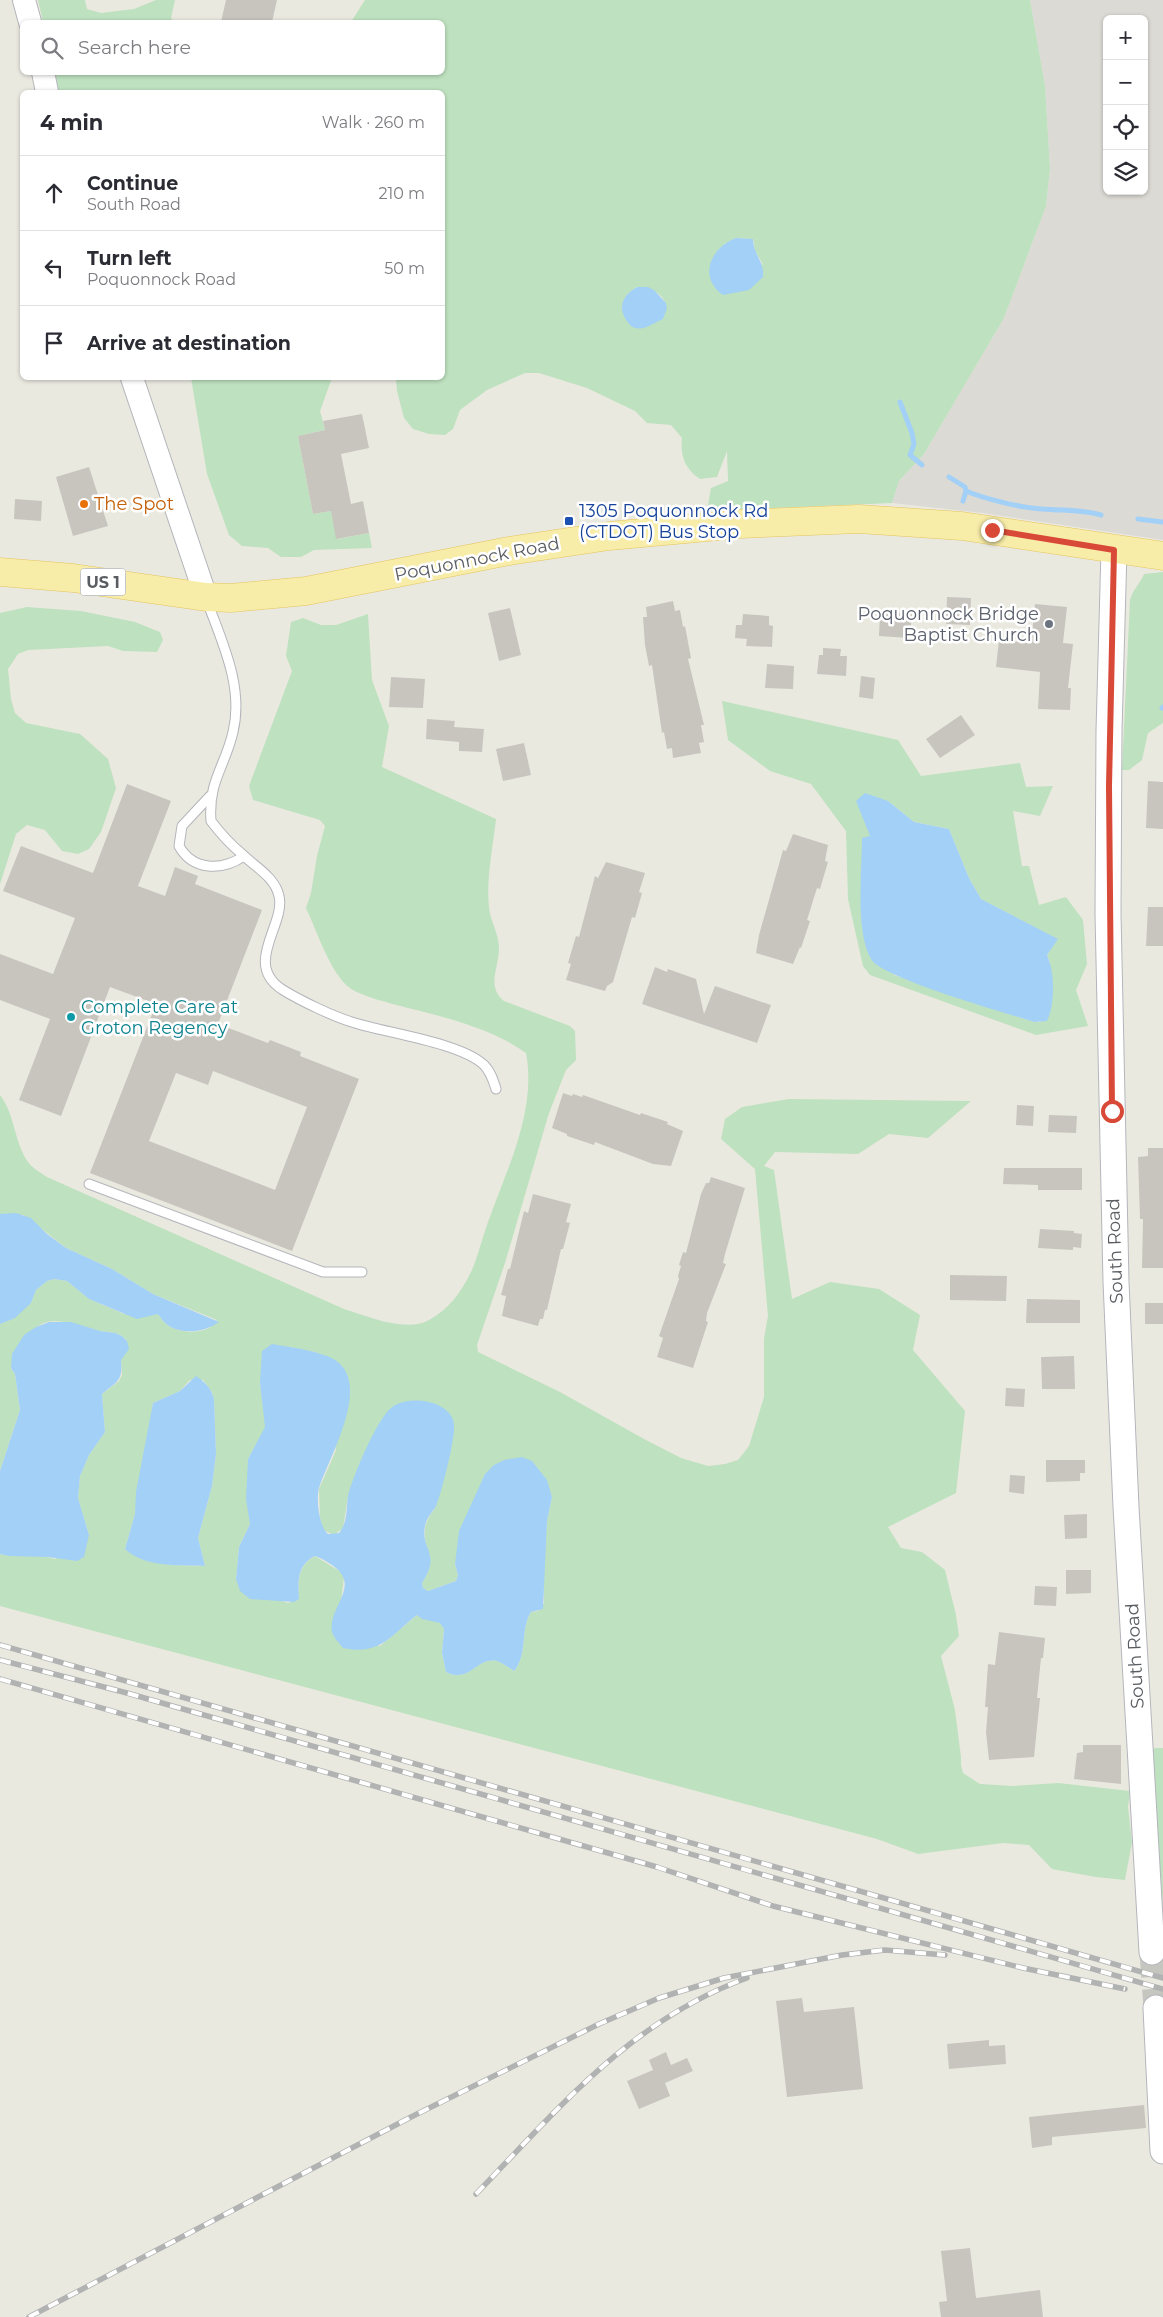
<!DOCTYPE html>
<html lang="en">
<head>
<meta charset="utf-8">
<style>
  body { margin:0; font-family:Montserrat,sans-serif; background:#f7f7f7; color:#2b2b33 }
  .controls { position:absolute; right:15px; top:15px; display:grid; overflow:hidden; border-radius:8px; box-shadow:0 1px 4px #0004 }
  .controls button { width:45px; height:45px; display:grid; place-items:center; padding:0; border:0; border-bottom:1px solid #e1e1e2; background:#fff; color:#2b2b33; font:25px sans-serif }
  .stop { position:absolute; width:15px; height:15px; margin:-11px; border:4px solid #d94937; border-radius:50%; background:#fff }
  .stop.end { background:#d94937; border-color:#fff; box-shadow:0 1px 5px #0008 }
  .list { margin:0; padding:0; list-style:none }
  h2 { display:flex; justify-content:space-between; align-items:center; height:65px; margin:0; padding:0 20px; font-size:21px }
  h2 small { font-size:16px; font-weight:400; color:#7c7c81 }
  .list li { display:grid; grid-template-columns:32px 1fr auto; gap:15px; align-items:center; box-sizing:border-box; height:75px; padding:0 20px; border-top:1px solid #e1e1e2 }
  .list b { display:block; font-size:19px; white-space:nowrap }
  .list p { margin:0; font-size:16px; white-space:nowrap; color:#7c7c81 }
  .list em { font-size:16px; font-style:normal; color:#7c7c81 }
  .icon { flex:none; width:28px; height:28px; fill:none; stroke:currentColor; stroke-width:2; stroke-linecap:round; stroke-linejoin:round }
  .map { position:relative; flex:none; width:1163px; height:2317px; overflow:hidden }
  .search { position:absolute; background:#fff; box-shadow:0 1px 4px #0004; left:20px; top:20px; width:425px; height:55px; display:flex; align-items:center; gap:12px; box-sizing:border-box; padding:0 18px; border-radius:8px; color:#7c7c81; font-size:19px }
  .panel { position:absolute; background:#fff; box-shadow:0 1px 4px #0004; left:20px; top:90px; width:425px; height:290px; border-radius:8px }
  .map>svg:first-child { display:block }
  .industrial { fill:#dcdad4; fill-rule:evenodd }
  .green { fill:#bee1bf; fill-rule:evenodd }
  .water { fill:#a3d0f7 }
  .lines { fill:none; stroke-linecap:round; stroke-linejoin:round }
  .stream { stroke:#a3d0f7; stroke-width:5 }
  .building { fill:#c8c5bf; fill-rule:evenodd }
  .secondary-tunnel { stroke:#c6c6c0; stroke-width:25; stroke-dasharray:25 12; stroke-linecap:butt }
  .service-casing { stroke:#b3b5ba; stroke-width:11 }
  .tertiary-casing { stroke:#b3b5ba; stroke-width:24 }
  .secondary-casing { stroke:#b4b6bc; stroke-width:27 }
  .primary-casing { stroke:#e4c45f; stroke-width:29 }
  .service { stroke:#fff; stroke-width:9 }
  .tertiary { stroke:#fff; stroke-width:22 }
  .secondary { stroke:#fff; stroke-width:25 }
  .primary { stroke:#f8eda8; stroke-width:28 }
  .rail-casing { stroke:#b1b2b2; stroke-width:5.5 }
  .rail { stroke:#fff; stroke-width:4; stroke-dasharray:11; stroke-linecap:butt }
  .route { stroke:#d94937; stroke-width:6 }
  .food-dot { fill:#e8710a; stroke:#fff; stroke-width:2 }
  .transit-dot { fill:#1a4fb4; stroke:#fff; stroke-width:2 }
  .worship-dot { fill:#6b7280; stroke:#fff; stroke-width:2 }
  .culture-dot { fill:#0f9aa8; stroke:#fff; stroke-width:2 }
  .labels { text-anchor:middle; stroke-width:5; stroke-linejoin:round; paint-order:stroke }
  .shield { fill:#fff; stroke:#8b8d90; stroke-width:1 }
  .shield-label { font-size:16px; font-weight:bold; fill:#595c60 }
  .food-label { font-size:18px; fill:#c56008; stroke:#fff; text-anchor:start }
  .transit-label { font-size:18px; fill:#164399; stroke:#fff; text-anchor:start }
  .street-label { font-size:18px; fill:#595c60; stroke:#fff }
  .worship-label { font-size:18px; fill:#5b616d; stroke:#fff; text-anchor:end }
  .culture-label { font-size:18px; fill:#0d838f; stroke:#fff; text-anchor:start }
</style>
</head>
<body>
<div class="map">
<svg width="1163" height="2317" viewBox="0 0 1163 2317">
  <rect width="100%" height="100%" fill="#eae9e0"/>
  <path class="industrial" d="M1030 0H1163V540L983 513 892 503 899 481 924 454 1004 318 1046 206 1050 169 1045 86ZM1107 19H1144V191H1107Z"/>
  <g class="green">
    <path d="M38 0H85L87 9 101 13 134 9 156 0H175L171 18 174 22H43Z"/>
    <path d="M365 0H1030L1045 86 1050 169 1046 206 1004 318 924 454 899 481 892 503 707 511 711 488 728 481 727 451 717 477 700 479C685 469 680 456 682 438L671 425 647 423 635 411 587 388 539 373H525L487 390 460 410 453 429 445 435 429 434 413 429 404 418 397 391 396 378H442V92H59L55 73 442 72V22H351ZM736 238 753 239 755 250 763 265 724 244ZM636 287C650 287 664 293 667 308L626 296Z"/>
    <path d="M191 378H332L320 411 325 430 298 436 313 514 331 511 337 539 369 533 372 548 314 550 301 557H281L268 548 242 546 229 535 207 474Z"/>
    <path d="M1163 572V723L1148 733 1142 760 1129 770H1122L1130 600C1133 589 1140 584 1144 574Z"/>
    <path d="M27 607 81 611 135 622 160 632 163 640 157 652 123 651 108 646 28 650 18 654 8 669 11 699 15 713 26 723 80 734 108 759 116 788 101 832 89 849 78 854 62 851 45 830 27 825 16 834 0 884V613Z"/>
    <path d="M368 614 372 680 389 726 382 767 496 819C493 847 486 879 489 907 490 921 499 933 499 948 499 968 486 986 504 1001L570 1026 575 1031 576 1060 566 1070 549 1113 505 1263 477 1345 478 1352 560 1392 644 1439 681 1458 708 1466 725 1464 738 1460 749 1446 764 1397V1339L768 1316 755 1169 721 1139 725 1119 742 1107 789 1099 971 1101 928 1138 889 1134 858 1154 775 1152 764 1166 774 1170 792 1299 830 1282 879 1289 920 1315 913 1350 965 1411 956 1493 888 1527 901 1548 922 1552 945 1570 956 1615 959 1636 941 1656 955 1710 961 1757V1765L963 1773 980 1784 1013 1786 1058 1783 1130 1791 1128 1807 1132 1842 1125 1880 1096 1877 1052 1869 1029 1845 1003 1843 918 1854 877 1839 0 1606V1554C18 1559 38 1552 55 1559L89 1535 78 1498 80 1476 89 1455 105 1432 102 1394 119 1381 122 1375 121 1360 127 1341C119 1331 111 1333 99 1331 82 1327 51 1313 36 1328 27 1336 18 1357 11 1368L15 1374 20 1410 0 1471V1324L31 1303 36 1290 47 1281 54 1279 67 1281 89 1299 124 1314H158C161 1318 164 1323 169 1326 182 1334 209 1335 217 1320L153 1294 112 1269 66 1248 24 1215 0 1214V1095C15 1114 14 1142 28 1162 32 1168 41 1173 47 1177L344 1309C368 1316 405 1333 429 1320 448 1310 462 1291 471 1272 478 1257 482 1238 488 1222 507 1169 537 1110 526 1053 493 1029 448 1018 408 1008 394 1004 362 997 350 988 331 975 316 929 306 908L311 893 317 856 325 826 320 820 253 800 249 786 292 671 286 656 291 622 303 618 321 625H336ZM290 1347 318 1353 336 1450 319 1489 320 1519 323 1530 334 1535 343 1528 348 1497 360 1465 380 1422 443 1481C441 1488 439 1496 437 1503 433 1512 427 1518 425 1528 422 1552 440 1556 422 1583L423 1588 428 1591 456 1581 458 1575 455 1564 485 1474 532 1461 546 1480 552 1497 547 1521 543 1570 544 1603 538 1611 531 1612C520 1629 528 1655 514 1671 509 1668 503 1663 497 1661 476 1657 469 1684 446 1672L442 1653 444 1629 440 1623 417 1615 380 1646 332 1626 341 1602 344 1577 341 1572 315 1556C297 1566 298 1581 299 1599L288 1603 276 1599H250L236 1579 239 1547 250 1524 248 1459 266 1427 260 1383ZM190 1380H203L212 1392 214 1399 216 1454 212 1486 198 1538 205 1566 170 1565 149 1561 125 1549 135 1514 153 1403 180 1391Z"/>
    <path d="M722 701 898 740 921 776 1020 763 1026 787 1053 786 1040 816 1013 811 1022 866H1029L1039 905 1066 897 1083 920 1087 964 1076 990 1088 1026 1036 1035 870 975 863 966 848 899 846 831 811 784 770 771 728 740ZM888 801 914 822 949 829 969 878 981 899 1057 939 1047 955 1050 962 1041 1022H1034L894 975 870 836Z"/>
    <path d="M1155 1748H1163V1909L1152 1751Z"/>
  </g>
  <g class="water">
    <path d="M736 238 753 239C753 254 765 262 763 277L749 290 723 295C698 277 710 248 736 238Z"/>
    <path d="M637 287H648L654 290 666 303 667 308 663 319C655 322 644 331 636 328 632 328 629 324 627 321 617 307 623 295 637 287Z"/>
    <path d="M865 793 888 801 914 822 949 829 969 878 981 899 1058 939 1047 955C1055 973 1055 1004 1047 1021L1034 1022C1007 1013 881 978 871 959 855 931 862 871 862 838L870 836 856 801Z"/>
    <path d="M16 1213 31 1218 47 1234 66 1248 112 1269 153 1294 219 1322C205 1332 184 1335 169 1326 164 1323 161 1318 158 1314L137 1319 89 1299 67 1281 54 1279 47 1281 36 1290 31 1303 15 1318 0 1324V1214Z"/>
    <path d="M49 1322H71L100 1331 115 1333 122 1336 127 1341 129 1349 121 1360C123 1382 117 1381 102 1394L105 1432 89 1455 80 1476 78 1498 89 1535 84 1557 77 1561 48 1557 9 1556 0 1554V1471L20 1410 15 1374 11 1368 12 1354 24 1335 36 1327Z"/>
    <path d="M272 1344C289 1347 321 1351 335 1360 373 1384 328 1459 319 1488 316 1499 319 1527 328 1534L339 1533C348 1522 346 1509 348 1496 352 1478 377 1419 391 1408 407 1394 451 1400 454 1424 456 1436 441 1495 436 1506 432 1513 427 1517 425 1526 420 1551 442 1552 422 1583L423 1588 428 1591 456 1581 458 1575 455 1564 459 1531 485 1474 494 1465 504 1460 522 1457 532 1461 547 1480 552 1497 547 1521 543 1609 531 1612C520 1629 528 1655 514 1671 509 1668 503 1663 497 1661 476 1657 470 1684 446 1672L442 1653 444 1629 440 1623 422 1619 417 1615C390 1636 380 1656 343 1648 339 1643 334 1638 332 1632 327 1607 363 1586 332 1565 326 1561 321 1558 315 1556 297 1565 298 1581 299 1599L294 1602 250 1599 240 1591 236 1579 239 1547 250 1524 246 1499 248 1459 265 1427 260 1383 262 1351Z"/>
    <path d="M196 1376C205 1382 212 1389 214 1399L216 1454 212 1486 198 1538 205 1566C180 1565 145 1568 125 1549L135 1514 136 1492 153 1403 180 1391Z"/>
  </g>
  <g class="lines">
    <g class="stream">
      <path d="M900 402 912 433 914 444 910 455 922 465"/>
      <path d="M949 477 965 487 966 491C985 499 1022 508 1042 509 1062 511 1081 509 1101 515"/>
      <path d="M963 501 966 491"/>
      <path d="M1138 519 1163 522"/>
      <path d="M1162 708 1163 707"/>
    </g>
  </g>
  <g class="building">
    <path d="M226 0H277L272 22H221Z"/>
    <path d="M362 414 369 448 341 454 351 504 363 501 369 533 336 539 331 511 313 514 298 436 325 430 323 421Z"/>
    <path d="M89 467 108 526 73 536 56 477Z"/>
    <path d="M15 499 42 501 41 521 14 519Z"/>
    <path d="M947 597 971 598 970 625 946 624Z"/>
    <path d="M673 601 675 611 680 610 683 627 685 626 691 658 688 659 704 725H701L704 742 699 743 701 753 673 758 672 748 667 749 664 732 662 733 652 665 649 666 645 645 643 617H647L646 607Z"/>
    <path d="M1035 604 1067 607 1063 643 1073 644 1068 688H1071L1070 710 1038 709 1040 672 996 667 999 640 1031 643Z"/>
    <path d="M510 608 521 655 499 661 488 613Z"/>
    <path d="M880 612 912 614 910 638 879 636Z"/>
    <path d="M743 614 769 616V625L773 626 772 647 746 646 747 639 735 638 736 625H742Z"/>
    <path d="M823 648 841 649 840 656H847L846 676 817 674 819 655H823Z"/>
    <path d="M767 664 794 666 793 689 765 688Z"/>
    <path d="M861 676 875 678 873 699 859 697Z"/>
    <path d="M391 677 425 679 423 708 389 707Z"/>
    <path d="M961 715 975 735 940 758 926 739Z"/>
    <path d="M427 719 455 721 454 727 484 729 482 752 459 751V742L426 739Z"/>
    <path d="M524 743 531 775 503 781 496 749Z"/>
    <path d="M1148 781 1163 782V829L1146 828Z"/>
    <path d="M127 784 171 801 138 886 165 896 175 867 198 876 195 884 262 910 218 1024 268 1043 270 1040 301 1052 300 1056 359 1079 292 1251 90 1173 156 1004 110 987 61 1116 19 1100 50 1019 0 1000V954L53 974 75 918 3 891 21 846 93 873ZM213 1071 307 1107 275 1190 149 1141 176 1073 208 1085Z"/>
    <path d="M793 834 828 845 825 861 828 862 820 889 817 888 807 920 810 921 801 948 800 947 793 964 756 953 759 935 783 850 786 851Z"/>
    <path d="M606 862 645 873 639 892 642 893 635 918 632 917 613 982 607 986 605 991 566 980 571 964 568 963 576 936 579 937 595 876 598 878Z"/>
    <path d="M1148 907H1163V946H1146Z"/>
    <path d="M655 967 667 972 668 969 696 979 704 1014 715 986 771 1005 757 1043 642 1004Z"/>
    <path d="M563 1093 572 1096 573 1094 582 1097 583 1095 640 1115 641 1113 668 1122 667 1124 683 1131 671 1166 653 1164 595 1142 594 1145 567 1136V1134L552 1128Z"/>
    <path d="M1017 1105 1034 1106 1033 1126 1016 1125Z"/>
    <path d="M1049 1115 1077 1116 1076 1133 1048 1132Z"/>
    <path d="M1148 1148H1163V1268H1142L1143 1219H1140L1138 1157 1148 1156Z"/>
    <path d="M1004 1168H1082V1190H1038V1185L1003 1184Z"/>
    <path d="M711 1177 745 1188 725 1254 723 1263 726 1264 707 1313 706 1321 708 1322 693 1368 657 1357 663 1338 659 1336 679 1279 678 1276 681 1266 679 1265 683 1252 686 1253 701 1194 706 1183H709Z"/>
    <path d="M533 1194 571 1204 566 1222 570 1223 563 1249H561L547 1310H545L543 1319H540L538 1326 502 1316 506 1296 501 1295 508 1269H510L524 1211 528 1213Z"/>
    <path d="M1040 1229 1074 1231V1233L1082 1234 1081 1248 1073 1247V1250L1038 1248Z"/>
    <path d="M950 1275 1007 1276 1006 1301 950 1300Z"/>
    <path d="M1027 1299 1080 1300V1323H1026Z"/>
    <rect x="1145" y="1303" width="18" height="21"/>
    <path d="M1074 1356 1075 1389H1042L1041 1357Z"/>
    <path d="M1006 1388 1025 1389 1024 1407 1005 1406Z"/>
    <path d="M1046 1460H1085V1473H1080V1481L1046 1482Z"/>
    <path d="M1010 1475 1025 1476 1024 1494 1009 1492Z"/>
    <path d="M1087 1514V1538L1065 1539 1064 1515Z"/>
    <path d="M1066 1570H1091V1593L1066 1594Z"/>
    <path d="M1035 1586 1057 1587 1056 1606 1034 1605Z"/>
    <path d="M999 1632 1045 1638 1043 1658H1041L1037 1698H1040L1034 1757 989 1760 986 1732 988 1707H985L988 1664 995 1665Z"/>
    <path d="M1083 1745H1121V1784L1074 1779 1077 1753 1083 1752Z"/>
    <path d="M802 1998 804 2012 854 2007 863 2089 787 2097 776 2001Z"/>
    <path d="M989 2040V2046L1005 2045 1006 2064 949 2069 947 2044Z"/>
    <path d="M666 2052 671 2065 687 2058 693 2071 665 2083 670 2096 639 2109 627 2081 653 2070 649 2060Z"/>
    <path d="M1144 2105 1146 2128 1052 2137V2145L1032 2148 1029 2117Z"/>
    <path d="M970 2248 976 2298 1040 2290 1043 2317H941L939 2302 947 2301 941 2251Z"/>
  </g>
  <g class="lines">
    <path class="secondary-tunnel" d="M1152 1952 1156 2008"/>
    <g class="service-casing">
      <g id="service">
        <path d="M207 601C222 642 244 687 233 732 225 767 208 781 211 821 220 833 230 844 242 854 254 866 275 877 279 896 286 925 242 964 283 990 301 1001 334 1017 355 1023 387 1033 461 1043 484 1065 491 1072 493 1080 496 1089"/>
        <path d="M210 796 182 826 179 846C193 871 222 871 244 856"/>
        <path d="M89 1184 323 1272H362"/>
      </g>
    </g>
    <g class="tertiary-casing">
      <g id="tertiary">
        <path d="M24 0 30 22"/>
        <path d="M43 72 47 92"/>
        <path d="M132 378 206 597"/>
      </g>
    </g>
    <g class="secondary-casing">
      <g id="secondary">
        <path d="M1114 550 1109 731 1108 914 1116 1282 1126 1507 1152 1952"/>
        <path d="M1156 2008 1163 2151"/>
      </g>
    </g>
    <g class="primary-casing">
      <path id="primary" d="M0 572 73 578 206 597 231 598 306 591 509 551 609 536 740 524 859 519 962 526 1163 556"/>
    </g>
    <use href="#service" class="service"/>
    <use href="#tertiary" class="tertiary"/>
    <use href="#secondary" class="secondary"/>
    <use href="#primary" class="primary"/>
    <g class="rail-casing">
      <g id="rail">
        <path d="M0 1645 1163 1978"/>
        <path d="M0 1660 127 1693 1163 1989"/>
        <path d="M0 1679 657 1867 773 1906 1023 1968 1125 1989"/>
        <path d="M476 2194C559 2108 631 2020 747 1978"/>
        <path d="M29 2317 411 2117 599 2024 659 1998 724 1978 842 1955 885 1950 945 1955"/>
      </g>
    </g>
    <use href="#rail" class="rail"/>
  </g>
  <g class="lines">
    <path class="route" d="M992 530 1114 550 1109 786 1112 1111"/>
  </g>
  <circle class="food-dot" cx="84" cy="504" r="5"/>
  <rect class="transit-dot" x="564" y="516" width="10" height="10" rx="2.5"/>
  <circle class="worship-dot" cx="1049" cy="624" r="5"/>
  <circle class="culture-dot" cx="71" cy="1017" r="5"/>
  <g class="labels">
    <rect class="shield" x="80.5" y="568.5" width="45" height="27" rx="4"/>
    <g class="shield-label">
      <text x="103" y="588">US 1</text>
    </g>
    <g class="food-label">
      <text x="94" y="510">The Spot</text>
    </g>
    <g class="transit-label">
      <text x="579" y="517">1305 Poquonnock Rd<tspan x="579" dy="21">(CTDOT) Bus Stop</tspan></text>
    </g>
    <g class="street-label">
      <text transform="translate(477 559) rotate(-11)" y="6">Poquonnock Road</text>
      <text transform="translate(1115 1251) rotate(-92)" y="6">South Road</text>
      <text transform="translate(1135 1656) rotate(-93)" y="6">South Road</text>
    </g>
    <g class="worship-label">
      <text x="1039" y="620">Poquonnock Bridge<tspan x="1039" dy="21">Baptist Church</tspan></text>
    </g>
    <g class="culture-label">
      <text x="81" y="1013">Complete Care at<tspan x="81" dy="21">Groton Regency</tspan></text>
    </g>
  </g>
</svg>
<div class="controls">
<button>+</button>
<button>−</button>
<button><svg class="icon" aria-label="locate" viewBox="0 0 24 24"><circle cx="12" cy="12" r="6"/><path d="M12 2v4M12 18v4M2 12h4M18 12h4"/></svg></button>
<button><svg class="icon" aria-label="layers" viewBox="0 0 24 24"><path d="M12 4l9 5-9 5-9-5zM3 14l9 5 9-5"/></svg></button>
</div>
<div class="stop" style="left:1112px;top:1111px"></div>
<div class="stop end" style="left:992px;top:530px"></div>
<div class="search"><svg class="icon" aria-label="search" viewBox="0 0 24 24"><circle cx="10" cy="10" r="6"/><path d="M15 15l6 6"/></svg>Search here</div>
<section class="panel">
<h2>4 min<small>Walk · 260 m</small></h2>
<ul class="list">
<li><svg class="icon" aria-label="ahead" viewBox="0 0 24 24"><path d="M12 20V5M6 11l6-6 6 6"/></svg><div><b>Continue</b><p>South Road</p></div><em>210 m</em></li>
<li><svg class="icon" aria-label="left" viewBox="0 0 24 24"><path d="M17 20v-9H6M10 6l-5 5 5 5"/></svg><div><b>Turn left</b><p>Poquonnock Road</p></div><em>50 m</em></li>
<li><svg class="icon" aria-label="arrive" viewBox="0 0 24 24"><path d="M6 21V4h12l-3 4 3 4H6"/></svg><div><b>Arrive at destination</b></div></li>
</ul>
</section>
</div>
</body>
</html>
